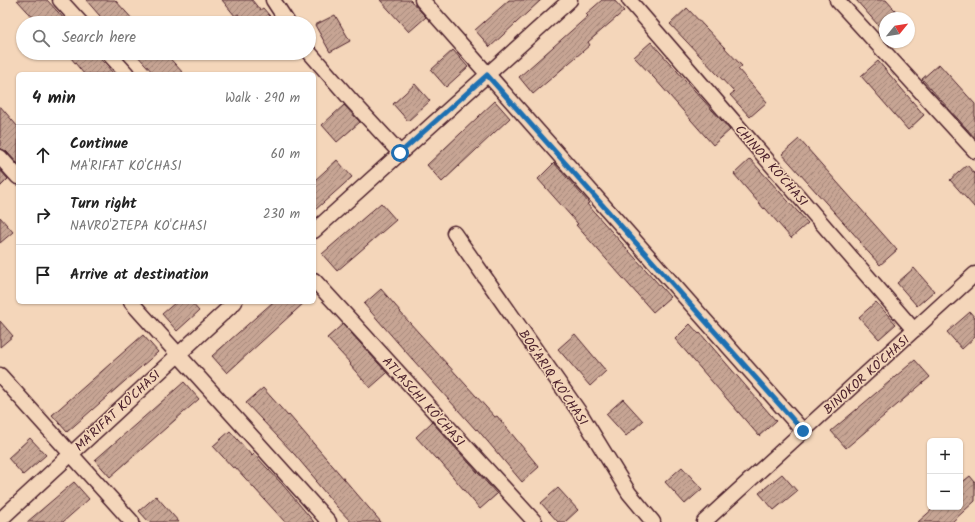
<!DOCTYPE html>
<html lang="en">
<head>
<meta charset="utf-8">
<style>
  body { margin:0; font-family:Kalam,sans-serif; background:#f6f6f6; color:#222 }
  .controls { position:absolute; right:12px; bottom:12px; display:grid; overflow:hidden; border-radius:6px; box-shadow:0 1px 3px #0004 }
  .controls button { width:36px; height:36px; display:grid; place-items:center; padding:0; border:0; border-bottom:1px solid #e0e0e0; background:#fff; color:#222; font:20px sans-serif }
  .compass { position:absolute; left:879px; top:12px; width:36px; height:36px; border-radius:50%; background:#fff; box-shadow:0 1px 3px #0004; rotate:60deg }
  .stop { position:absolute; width:12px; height:12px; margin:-9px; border:3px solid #1f6fb2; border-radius:50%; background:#fff }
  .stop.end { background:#1f6fb2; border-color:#fff; box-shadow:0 1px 4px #0008 }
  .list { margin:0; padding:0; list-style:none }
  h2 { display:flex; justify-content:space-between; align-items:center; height:52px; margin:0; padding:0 16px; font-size:17px }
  h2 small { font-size:13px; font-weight:400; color:#767676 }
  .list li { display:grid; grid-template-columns:26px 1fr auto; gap:12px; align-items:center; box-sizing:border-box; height:60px; padding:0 16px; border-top:1px solid #e0e0e0 }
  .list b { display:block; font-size:15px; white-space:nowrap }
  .list p { margin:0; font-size:13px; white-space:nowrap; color:#767676 }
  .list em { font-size:13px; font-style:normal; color:#767676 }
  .icon { flex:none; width:22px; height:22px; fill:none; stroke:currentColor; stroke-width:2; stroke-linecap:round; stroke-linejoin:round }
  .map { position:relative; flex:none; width:975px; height:522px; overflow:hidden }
  .search { position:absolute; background:#fff; box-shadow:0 1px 3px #0004; left:16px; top:16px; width:300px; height:44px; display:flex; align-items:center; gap:10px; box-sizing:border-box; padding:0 14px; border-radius:22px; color:#767676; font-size:15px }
  .panel { position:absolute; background:#fff; box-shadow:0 1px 3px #0004; left:16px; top:72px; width:300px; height:232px; border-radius:6px }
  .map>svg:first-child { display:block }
  .building { fill:url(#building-hatch); stroke:#4a1f2b }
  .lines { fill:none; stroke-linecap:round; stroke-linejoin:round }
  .street-casing { stroke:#4a1f2b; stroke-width:17 }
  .street { stroke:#f4d6ba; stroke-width:14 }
  .route { stroke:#1f6fb2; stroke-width:5 }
  .labels { text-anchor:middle; stroke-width:3; stroke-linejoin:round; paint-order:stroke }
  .street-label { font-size:13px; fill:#4a1f2b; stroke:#f4d6ba }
</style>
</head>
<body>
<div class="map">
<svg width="975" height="522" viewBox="0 0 975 522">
  <defs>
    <pattern id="building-hatch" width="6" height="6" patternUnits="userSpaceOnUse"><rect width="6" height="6" fill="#c7a594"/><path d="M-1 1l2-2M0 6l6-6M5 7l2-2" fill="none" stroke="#a48679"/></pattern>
  </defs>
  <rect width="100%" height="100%" fill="#f4d6ba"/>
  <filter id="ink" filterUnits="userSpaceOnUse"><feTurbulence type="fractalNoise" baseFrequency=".025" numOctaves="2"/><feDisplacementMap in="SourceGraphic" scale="8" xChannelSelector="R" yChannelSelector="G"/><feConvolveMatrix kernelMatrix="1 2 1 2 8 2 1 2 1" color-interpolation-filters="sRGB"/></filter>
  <g filter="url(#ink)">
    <g class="building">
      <path d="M17 0H47L68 23H38Z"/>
      <path d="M86 0H115L136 23H106Z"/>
      <path d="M222 0H252L260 10 263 8 276 23H246L238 14 235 16Z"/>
      <path d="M380 0H410L426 17 409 32Z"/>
      <path d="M509 0H541L490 47 475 30Z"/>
      <path d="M602 0H614L624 11 588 42 590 45 533 94 519 77 588 16 586 14Z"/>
      <path d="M856 0H886L902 18H885V33Z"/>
      <path d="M687 8 742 66 738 69 767 102 750 117 730 95 734 92 670 24Z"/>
      <path d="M335 15 350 41 330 52 315 25Z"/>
      <path d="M651 42 730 130 713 145 655 79 634 57Z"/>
      <path d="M453 50 468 67 446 87 431 70Z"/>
      <path d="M67 53H95L114 74H84Z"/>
      <path d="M135 53H165L184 74H154Z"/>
      <path d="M878 61 924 115 908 130 861 76Z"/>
      <path d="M939 64 975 104V138L922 79Z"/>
      <path d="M415 84 430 101 408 121 393 104Z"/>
      <path d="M495 101 510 118 442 182 427 165Z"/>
      <path d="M344 105 360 122 337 142 322 125Z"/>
      <path d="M0 106 18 127V164L6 151 0 149Z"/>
      <path d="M799 139 897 250 880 265 860 243 861 242 782 154Z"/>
      <path d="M750 159 808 223 791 238 765 208 764 209 734 174Z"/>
      <path d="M337 160 352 177 314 211V181Z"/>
      <path d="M554 163 589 203 587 204 670 297 653 312 576 225 578 224 538 179Z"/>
      <path d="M967 165 975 174V208L950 180Z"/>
      <path d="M0 170 8 179 0 187Z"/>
      <path d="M381 203 396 220 337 271 322 254Z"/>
      <path d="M0 217 13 232 0 243Z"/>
      <path d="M914 268 934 291 917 306 897 283Z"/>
      <path d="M381 289 401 312H400L495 417 497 416 539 467 522 482 477 429 476 430 405 351 364 304Z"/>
      <path d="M176 302H191L199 311 177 331 162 314Z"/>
      <path d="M273 302H305L227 373 212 356Z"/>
      <path d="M876 302 896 324 879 339 859 317Z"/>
      <path d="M970 312 975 318V337L962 349 947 332Z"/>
      <path d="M0 321 13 336 0 347Z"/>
      <path d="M343 324 387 373 370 388 350 365 351 364 327 338Z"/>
      <path d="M690 324 699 334 700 333 776 421 759 436 675 339Z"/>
      <path d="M575 334 606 371 590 386 558 349Z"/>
      <path d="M143 335 158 352 67 432 52 415Z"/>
      <path d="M915 360 930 377 846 448 831 431Z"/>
      <path d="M184 382 199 399 110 477 95 460Z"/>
      <path d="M263 388 288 416 289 415 381 522H351L337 507 316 482 317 481 295 455 246 403Z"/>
      <path d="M623 399 643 421 626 436 606 414Z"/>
      <path d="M432 422 497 494 480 509 437 458 436 459 416 437Z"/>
      <path d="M230 431 252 456 254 454 282 484 314 522H285L235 467 233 468 213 446Z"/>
      <path d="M30 438 46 455 23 475 8 458Z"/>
      <path d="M682 467 702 489 685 504 665 482Z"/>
      <path d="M782 474 797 491 774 510 759 493Z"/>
      <path d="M970 476 975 482V501L952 522H918L935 507H960V484Z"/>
      <path d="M74 482 89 499 63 522H27Z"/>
      <path d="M558 488 578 510 565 522H558L541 503Z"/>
      <path d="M156 496 179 522H149L139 511Z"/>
    </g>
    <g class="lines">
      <g class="street-casing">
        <g id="street">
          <path d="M60 0 81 23"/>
          <path d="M273 0 288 23"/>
          <path d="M422 0 803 431"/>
          <path d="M629 0 914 330"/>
          <path d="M837 0 975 151"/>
          <path d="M309 52 351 100 400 153"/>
          <path d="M108 53 127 74"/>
          <path d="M0 157 18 177"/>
          <path d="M314 231 570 0"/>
          <path d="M454 233 580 413 629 493 653 522"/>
          <path d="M314 280 535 522"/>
          <path d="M131 302 329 522"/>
          <path d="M0 375 132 522"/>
          <path d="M0 520 235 302"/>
          <path d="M704 522 975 274"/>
        </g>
      </g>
      <use href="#street" class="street"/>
    </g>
  </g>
  <g class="lines" filter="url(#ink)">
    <path class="route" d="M400 153 487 75 803 431"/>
  </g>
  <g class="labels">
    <g class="street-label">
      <text transform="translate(772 165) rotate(49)" y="5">CHINOR KO'CHASI</text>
      <text transform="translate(866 374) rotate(-42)" y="5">BINOKOR KO'CHASI</text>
      <text transform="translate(554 377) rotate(56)" y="5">BOG'ARIQ KO'CHASI</text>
      <text transform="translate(424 401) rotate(48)" y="5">ATLASCHI KO'CHASI</text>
      <text transform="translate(117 410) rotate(-43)" y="5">MA'RIFAT KO'CHASI</text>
    </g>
  </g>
</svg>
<div class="controls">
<button>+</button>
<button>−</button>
</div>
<svg class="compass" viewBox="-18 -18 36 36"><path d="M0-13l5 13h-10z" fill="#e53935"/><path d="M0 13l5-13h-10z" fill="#767676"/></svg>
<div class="stop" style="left:400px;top:153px"></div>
<div class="stop end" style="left:803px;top:431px"></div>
<div class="search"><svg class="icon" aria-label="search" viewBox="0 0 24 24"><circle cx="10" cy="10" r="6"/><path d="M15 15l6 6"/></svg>Search here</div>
<section class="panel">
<h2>4 min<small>Walk · 290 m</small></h2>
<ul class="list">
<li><svg class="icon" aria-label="ahead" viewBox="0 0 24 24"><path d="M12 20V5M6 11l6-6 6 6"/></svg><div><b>Continue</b><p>MA'RIFAT KO'CHASI</p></div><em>60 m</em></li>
<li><svg class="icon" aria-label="right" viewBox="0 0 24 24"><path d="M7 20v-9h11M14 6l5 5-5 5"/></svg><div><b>Turn right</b><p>NAVRO'ZTEPA KO'CHASI</p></div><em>230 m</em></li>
<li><svg class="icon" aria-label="arrive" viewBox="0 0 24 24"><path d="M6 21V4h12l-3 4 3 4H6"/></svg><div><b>Arrive at destination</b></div></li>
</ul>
</section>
</div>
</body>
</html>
